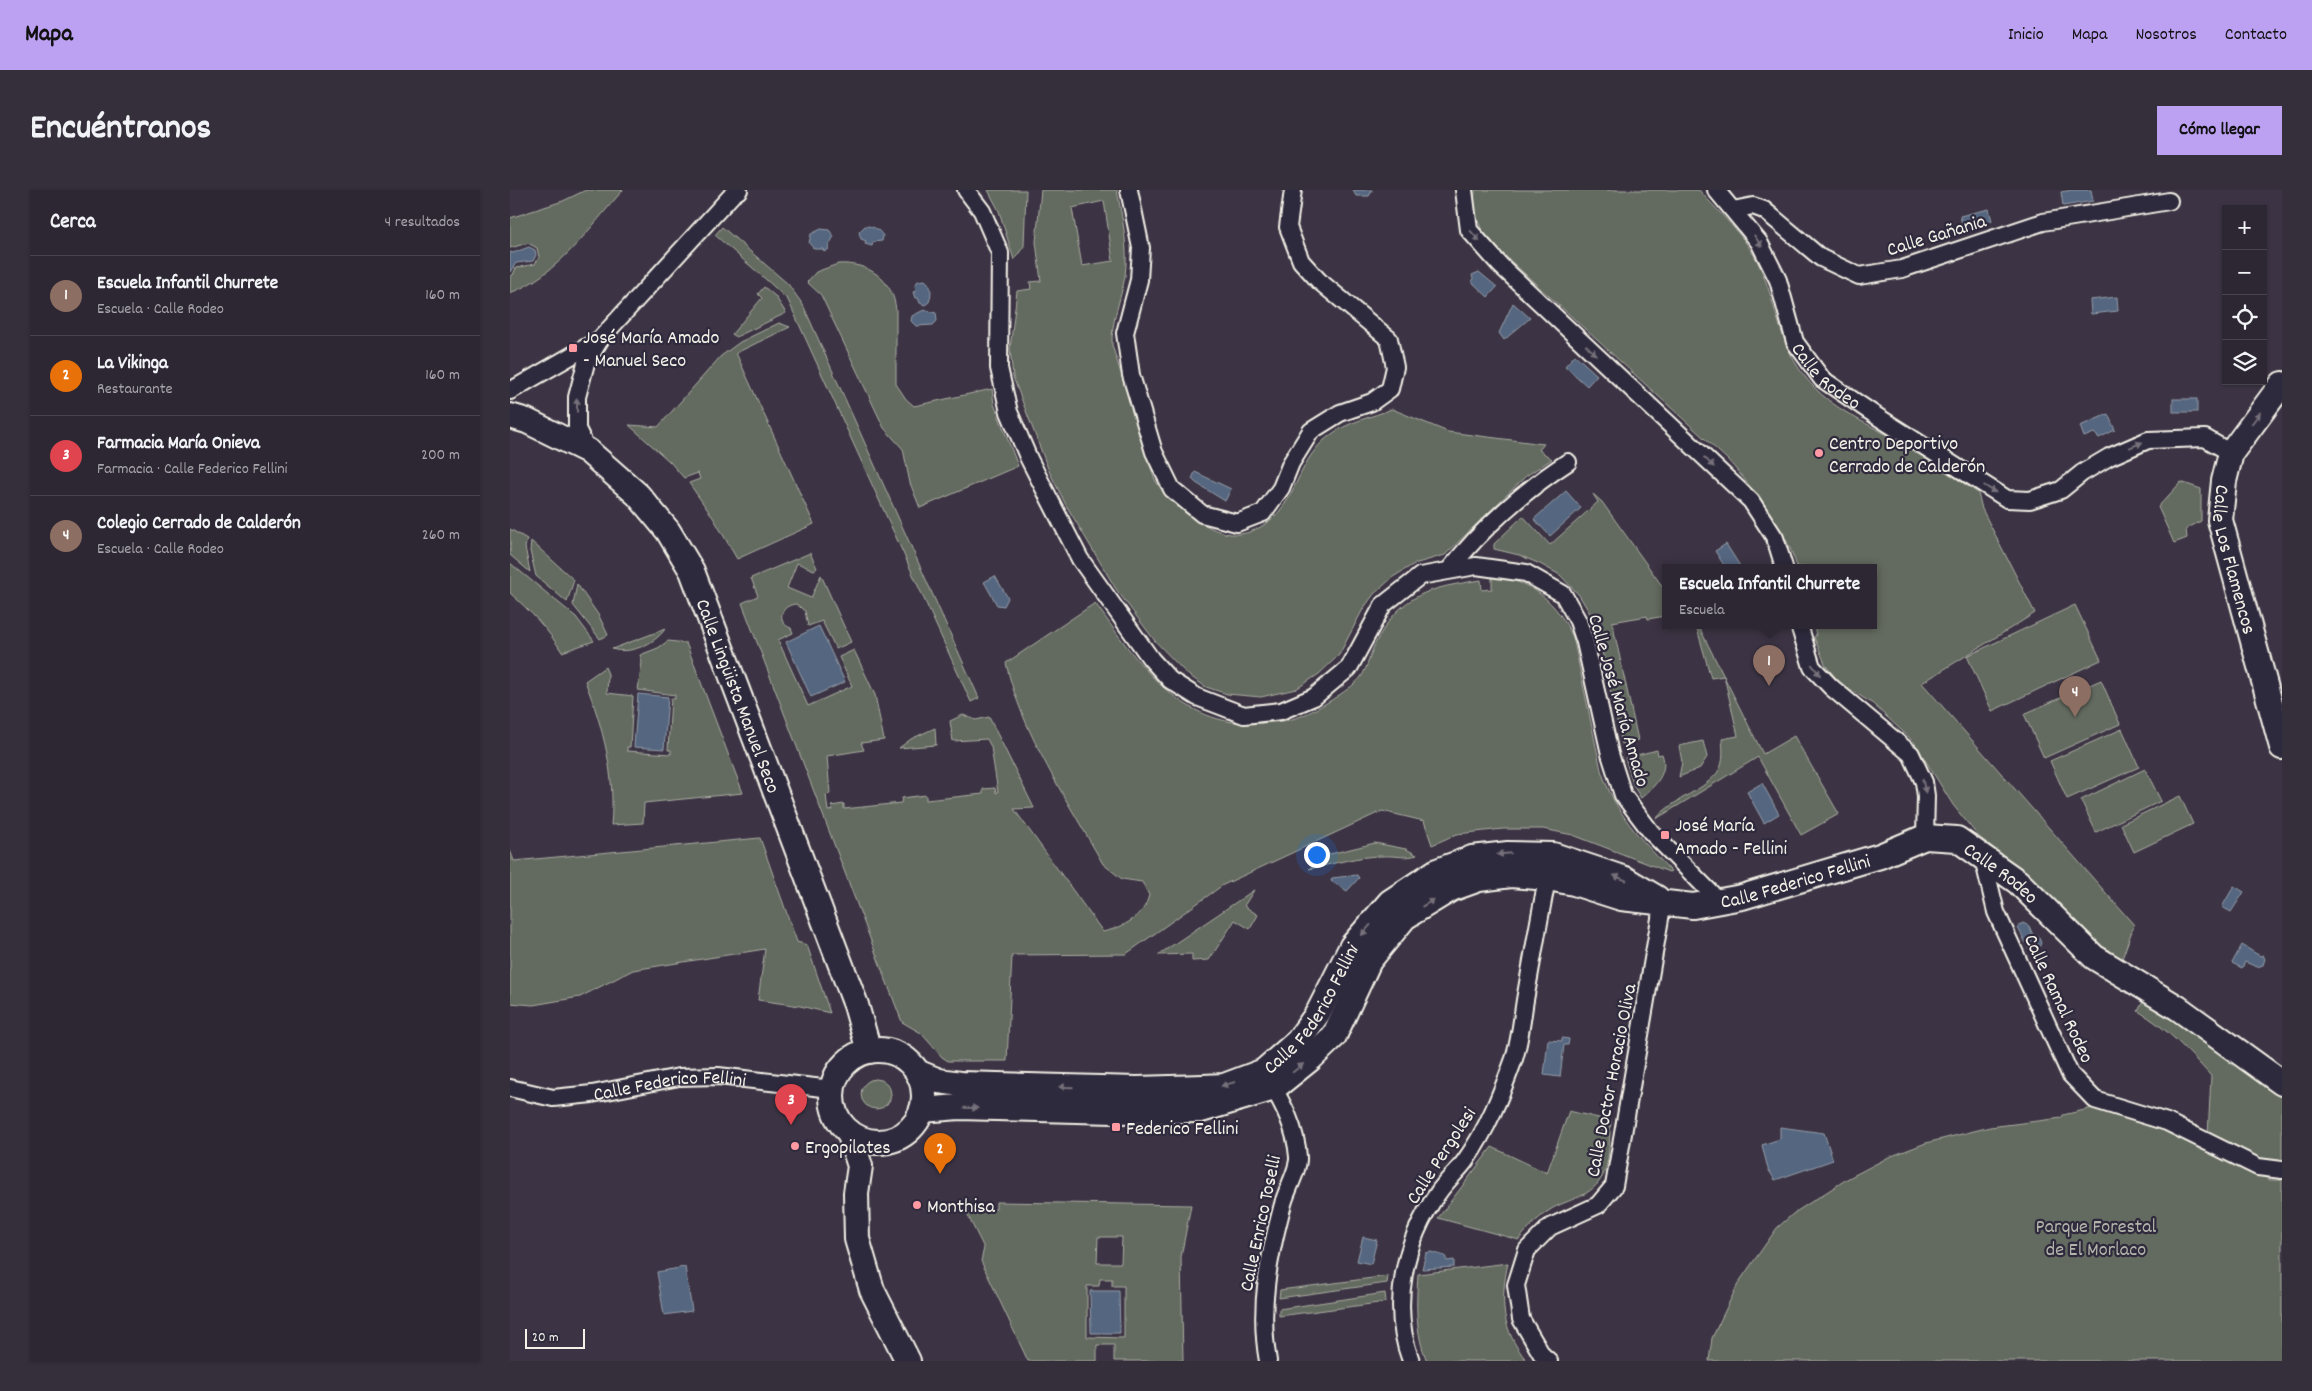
<!DOCTYPE html>
<html lang="es">
<head>
<meta charset="utf-8">
<style>
  body { margin:0; font-family:Dekko,sans-serif; background:#352f3b; color:#f1f3f6 }
  .controls { position:absolute; right:15px; top:15px; display:grid; overflow:hidden; border-radius:0px; box-shadow:0 1px 4px #0004 }
  .controls button { width:45px; height:45px; display:grid; place-items:center; padding:0; border:0; border-bottom:1px solid #48444e; background:#2d2733; color:#f1f3f6; font:25px sans-serif }
  .scale { position:absolute; left:15px; bottom:12px; width:60px; box-sizing:border-box; padding-left:5px; border:2px solid #f4f1e8; border-top:0; font-size:14px; line-height:18px; white-space:nowrap; color:#f4f1e8; -webkit-text-stroke:4px #2f2a3d; paint-order:stroke }
  .you { position:absolute; left:806px; top:664px; width:18px; height:18px; margin:-12px; border:4px solid #fff; border-radius:50%; background:#1a73e8; box-shadow:0 0 0 8px #1a73e833 }
  .badge { display:grid; place-items:center; width:32px; height:32px; border-radius:50%; background:#bca0f2; color:#fff; font-size:16px; font-weight:700 }
  .pin { position:absolute; translate:-50% -41px; filter:drop-shadow(0 1px 2px #0008) }
  .pin::after { content:''; position:absolute; top:26px; width:18px; height:15px; background:inherit; clip-path:polygon(0 0,100% 0,50% 100%) }
  .popup { position:absolute; left:1152px; top:374px; width:215px; height:65px; box-sizing:border-box; display:grid; place-content:center; border-radius:0px; background:#2d2733; filter:drop-shadow(0 1px 4px #0005); font-size:16px; white-space:nowrap; color:#a7a5ac }
  .popup b { font-size:19px; color:#f1f3f6 }
  .popup::after { content:''; position:absolute; left:50%; top:100%; margin-left:-10px; border:10px solid transparent; border-top-color:#2d2733 }
  .list { margin:0; padding:0; list-style:none }
  h2 { display:flex; justify-content:space-between; align-items:center; height:65px; margin:0; padding:0 20px; font-size:21px }
  h2 small { font-size:16px; font-weight:400; color:#a7a5ac }
  .list li { display:grid; grid-template-columns:32px 1fr auto; gap:15px; align-items:center; box-sizing:border-box; height:80px; padding:0 20px; border-top:1px solid #48444e }
  .list b { display:block; font-size:19px; white-space:nowrap }
  .list p { margin:0; font-size:16px; white-space:nowrap; color:#a7a5ac }
  .list em { font-size:16px; font-style:normal; color:#a7a5ac }
  .icon { flex:none; width:28px; height:28px; fill:none; stroke:currentColor; stroke-width:2; stroke-linecap:round; stroke-linejoin:round }
  .map { position:relative; flex:none; width:1772px; height:1171px; overflow:hidden; border-radius:0px }
  header { display:flex; align-items:center; gap:30px; box-sizing:border-box; height:70px; padding:0 25px; background:#bca0f2; color:#111 }
  header strong { font-size:24px }
  nav { display:flex; gap:28px; margin-inline-start:auto; font-size:18px }
  .intro { display:flex; align-items:center; justify-content:space-between; box-sizing:border-box; height:120px; padding:0 30px }
  h1 { margin:0; font-size:35px }
  .button { padding:12px 22px; border-radius:0px; background:#bca0f2; color:#111; font-size:18px; font-weight:700 }
  main { display:flex; gap:30px; padding:0 30px }
  aside { flex:1; background:#2d2733; border-radius:0px; box-shadow:0 1px 4px #0004 }
  .map>svg:first-child { display:block }
  .green { fill:#636b5f; stroke:#acaea4; fill-rule:evenodd }
  .water { fill:#556680; stroke:#959eaa }
  .lines { fill:none; stroke-linecap:round; stroke-linejoin:round }
  .street-casing { stroke:#f4f1e8; stroke-width:20 }
  .secondary-casing { stroke:#f4f1e8; stroke-width:28 }
  .street { stroke:#2f2a3d; stroke-width:16 }
  .secondary { stroke:#2f2a3d; stroke-width:24 }
  .oneway { fill:#747079 }
  .poi-dot { fill:#ff9aa2; stroke:#2f2a3d; stroke-width:2 }
  .labels { text-anchor:middle; stroke-width:4.5; stroke-linejoin:round; paint-order:stroke }
  .street-label { font-size:20px; fill:#f4f1e8; stroke:#2f2a3d }
  .poi-label { font-size:20px; fill:#f4f1e8; stroke:#2f2a3d; text-anchor:start }
  .park-label { font-size:20px; fill:#b3b5aa; stroke:#2f2a3d }
</style>
</head>
<body>
<header>
<strong>Mapa</strong>
<nav><a>Inicio</a><a>Mapa</a><a>Nosotros</a><a>Contacto</a></nav>
</header>
<div class="intro"><h1>Encuéntranos</h1><a class="button">Cómo llegar</a></div>
<main>
<aside>
<h2>Cerca<small>4 resultados</small></h2>
<ul class="list">
<li><span class="badge" style="background:#8d6e63">1</span><div><b>Escuela Infantil Churrete</b><p>Escuela · Calle Rodeo</p></div><em>160 m</em></li>
<li><span class="badge" style="background:#e8710a">2</span><div><b>La Vikinga</b><p>Restaurante</p></div><em>160 m</em></li>
<li><span class="badge" style="background:#e0444e">3</span><div><b>Farmacia María Onieva</b><p>Farmacia · Calle Federico Fellini</p></div><em>200 m</em></li>
<li><span class="badge" style="background:#8d6e63">4</span><div><b>Colegio Cerrado de Calderón</b><p>Escuela · Calle Rodeo</p></div><em>260 m</em></li>
</ul>
</aside>
<div class="map">
<svg width="1772" height="1171" viewBox="0 0 1772 1171">
  <rect width="100%" height="100%" fill="#3c3444"/>
  <filter id="ink" filterUnits="userSpaceOnUse"><feTurbulence type="fractalNoise" baseFrequency=".02" numOctaves="2"/><feDisplacementMap in="SourceGraphic" scale="10" xChannelSelector="R" yChannelSelector="G"/><feConvolveMatrix kernelMatrix="1 2 1 2 8 2 1 2 1" color-interpolation-filters="sRGB"/></filter>
  <g filter="url(#ink)">
    <g class="green">
      <path d="M76 0H113C80 37 48 85 0 103V86L3 85 6 78 25 74 29 67 27 58 18 53 0 58V28L53 11Z"/>
      <path d="M478 0H516L514 56 504 70 489 21Z"/>
      <path d="M531 0H607C612 28 619 57 615 86 611 110 601 131 602 155L645 290C658 311 677 326 699 337 713 344 727 347 742 341 788 323 783 273 819 246 837 232 862 227 882 219L938 242 1034 254 1029 260 1042 269 1016 286 935 365 904 374 883 387 864 404 853 419 829 465 809 484 786 499 751 507 717 504 696 497 677 484 645 451 606 399 556 315 539 281 503 187 500 159 507 101 521 99 520 92 531 91 526 52ZM594 11 603 71 572 76 562 18Z"/>
      <path d="M965 0H1189C1212 26 1241 51 1253 84 1267 119 1271 158 1296 188 1321 220 1361 235 1396 255 1420 270 1444 287 1468 303L1472 319 1525 423 1412 493 1624 735 1612 769 1582 754 1551 717 1525 691 1468 646 1443 615 1404 552 1363 514 1330 493 1316 476 1304 447 1306 446 1304 435H1363V377H1287C1274 335 1246 303 1218 270L979 51C967 34 963 21 965 0Z"/>
      <path d="M212 37 278 94 293 115 469 508 461 512 278 110 261 94 205 45Z"/>
      <path d="M328 74C358 72 383 89 386 120V194L396 209 404 216 482 199 484 214 508 276 410 318 400 293 393 259 374 238 311 105 297 92 306 82Z"/>
      <path d="M254 97 265 106 276 123 226 147 222 144 252 108 248 104Z"/>
      <path d="M269 133 280 137 226 163 304 334 227 369 204 329 179 293 190 289 188 283 174 288 160 272 119 235 148 237 211 166 230 152Z"/>
      <path d="M1671 292 1691 299V331L1676 339 1677 348 1664 353 1648 317Z"/>
      <path d="M1083 304 1092 312 1155 400V426L1138 429 1137 426 1102 432 1128 550 1112 554 1089 447 1081 425 1069 405 1050 385 1030 374 1009 365 984 359V354L1013 326 1040 355 1088 312Z"/>
      <path d="M0 339 17 349 15 357 20 382 0 365Z"/>
      <path d="M21 351 64 390 57 412 26 386 20 361Z"/>
      <path d="M300 363 307 378 304 380 287 373 277 398 301 408 311 385 341 452 326 459 312 431 298 436 295 421 286 414C270 415 266 433 281 438L283 443 268 450 298 516 342 496 329 467 344 460 365 505 374 550 351 553 354 560 317 566 320 604 316 605 318 621 323 620 321 616 334 614V619L391 613 392 608 416 605V610L473 604V599L485 598 486 603 488 602 481 557 477 549 443 551 440 531 453 525 466 530 479 527 524 618 504 619 593 742C614 737 634 727 639 705L632 692 612 689 593 674C558 611 512 544 496 473L585 413C627 471 669 539 751 533 770 532 781 531 798 523 811 517 843 498 851 487 858 477 860 463 866 452 892 402 921 398 971 390L972 400 982 399V388C1021 388 1047 413 1063 447L1091 580C1106 625 1129 647 1161 681L1159 682 1063 645 1033 639H993L947 644 922 655 914 631 872 621 713 695 616 764 502 765 497 871H438L432 867 411 843 392 832 232 413 248 406 241 388Z"/>
      <path d="M0 373 66 427 84 451 52 462C38 439 20 421 0 403Z"/>
      <path d="M67 394 89 426 98 445 90 449 63 415Z"/>
      <path d="M1565 415 1591 470 1482 521 1457 466Z"/>
      <path d="M1186 435H1188L1253 564 1284 546 1329 624 1291 645 1248 567 1146 629C1163 608 1197 600 1209 580 1214 572 1213 559 1212 549L1228 546 1214 486 1201 488Z"/>
      <path d="M155 439C145 454 119 465 102 459Z"/>
      <path d="M158 451 176 453 233 603 134 613 133 633 101 635C106 586 93 537 75 491L95 477 98 484 97 503 123 506 120 557H117V561L161 564V560H158L161 508 165 509V505L128 500 132 472 130 465 148 458Z"/>
      <path d="M1591 490 1610 534 1534 568 1514 524Z"/>
      <path d="M425 538 426 555 389 558 401 549Z"/>
      <path d="M1612 539 1629 577 1557 609 1540 571Z"/>
      <path d="M1193 551 1197 567 1190 578 1169 587 1172 572 1169 556Z"/>
      <path d="M1147 560 1148 565 1152 564C1159 583 1145 596 1131 608L1124 597 1115 568Z"/>
      <path d="M1635 579 1651 611 1586 642 1571 610Z"/>
      <path d="M1670 606 1683 634 1624 662 1611 634Z"/>
      <path d="M250 648 287 752 297 755 320 823 290 816 248 810 255 759 123 780 70 807 23 815 0 813V660L4 671Z"/>
      <path d="M865 653 896 659 907 665C895 669 885 665 872 666 848 666 823 674 799 679L816 665Z"/>
      <path d="M744 700 734 716 748 725 740 739 725 730 699 770 682 771V764L648 765Z"/>
      <path d="M1634 810 1772 904V975L1757 973 1698 946 1701 886C1678 861 1657 838 1628 821Z"/>
      <circle cx="366" cy="904" r="15"/>
      <path d="M1583 918 1633 930 1760 990H1772V1171H1199L1202 1148 1229 1092 1267 1038 1284 1023 1337 989 1379 967 1416 953 1480 937 1552 928 1553 925Z"/>
      <path d="M1059 921 1101 931C1099 947 1100 967 1095 981 1085 1006 1064 1007 1043 1018 1030 1026 1018 1037 1009 1050L928 1028 982 957 1037 983Z"/>
      <path d="M486 1012 681 1015 671 1067 673 1171H604V1155H587V1171H518L471 1071 474 1058 455 1020 486 1019ZM588 1047H612L611 1073H587ZM590 1089H602V1096H614V1148L577 1147V1096H589Z"/>
      <path d="M998 1073C990 1110 991 1140 1017 1171H917C905 1143 906 1114 908 1084Z"/>
      <path d="M878 1086 877 1093 769 1108 770 1100Z"/>
      <path d="M875 1103 876 1112 769 1126V1119Z"/>
    </g>
    <g class="water">
      <path d="M843 0H862V1L859 6H846Z"/>
      <path d="M1562 0H1581L1583 11 1553 16 1551 2Z"/>
      <path d="M1479 19 1482 31 1453 38 1450 26Z"/>
      <path d="M355 36C363 36 369 39 373 46L372 51 363 52 362 56 355 54 356 51 351 49 349 42Z"/>
      <path d="M311 39 319 40 324 46 318 57 319 59 314 62 313 59H304L299 53 301 44Z"/>
      <path d="M19 57 25 60 26 65 23 71 6 73 0 82V62L3 63Z"/>
      <path d="M969 82 987 97 978 107 961 91 963 89 962 85Z"/>
      <path d="M415 90C422 95 422 104 419 112L415 115 410 113 408 108H405L403 102 406 101 405 95 408 91Z"/>
      <path d="M1607 107 1608 121 1581 124 1580 110Z"/>
      <path d="M1003 113 1020 128 994 150 989 143Z"/>
      <path d="M414 120 426 123 427 131 423 135 406 136 401 131 402 126Z"/>
      <path d="M1065 165 1087 185 1077 196 1055 176Z"/>
      <rect x="1663" y="209" width="24" height="13"/>
      <path d="M1598 224 1605 240 1589 248 1584 243 1574 247 1570 236Z"/>
      <path d="M685 282 721 299 715 311 686 293 682 289Z"/>
      <path d="M1056 301 1071 318 1040 346 1024 329Z"/>
      <path d="M1216 354 1230 376 1228 377H1215L1205 361Z"/>
      <path d="M485 386 498 408 494 416 487 415 474 392Z"/>
      <path d="M309 436 335 492 301 507 276 452Z"/>
      <path d="M128 504 158 507 154 559 124 557Z"/>
      <path d="M1252 593 1269 624 1254 633 1237 602Z"/>
      <path d="M847 685 849 688 837 701 821 691 822 688Z"/>
      <path d="M1724 696 1734 702 1721 722 1712 717Z"/>
      <path d="M1513 733 1519 736 1523 745 1529 747 1531 752 1529 759H1519L1508 738 1509 735Z"/>
      <path d="M1732 755 1750 766 1753 765 1755 769 1753 775 1747 777 1735 772 1732 778 1722 773Z"/>
      <path d="M1052 848 1059 849 1058 855H1054L1050 887 1034 885 1038 850 1052 851Z"/>
      <path d="M1270 937 1314 943 1323 970 1265 990 1258 979 1252 955 1270 949Z"/>
      <path d="M853 1047 867 1050 861 1074 847 1071Z"/>
      <path d="M921 1062 935 1066 937 1071 944 1070V1077L912 1079 916 1063Z"/>
      <path d="M175 1077 182 1121 154 1125 147 1082Z"/>
      <path d="M580 1101H609L610 1143H581Z"/>
    </g>
    <g class="lines">
      <g class="street-casing">
        <g id="street">
          <path d="M456 0 472 21 490 63 489 178 499 222 519 269 570 369 641 469 660 490 687 507 734 525 771 521 804 507 839 478 873 415 910 386 966 376 1016 383 1053 404 1068 431 1075 452 1100 564 1113 605 1141 642 1209 711"/>
          <path d="M619 0 631 58 629 90 615 143 621 185 644 262 662 299 692 324 727 333 753 323 771 298 781 273 801 241 830 223 862 212 880 199 885 177 879 149 809 91 791 71 778 37 783 0"/>
          <path d="M954 0 959 40 990 75 1241 311 1265 348 1274 377"/>
          <path id="s1" d="M1206 0 1249 52 1268 90 1285 152 1312 189 1365 225 1497 309 1520 310 1551 300 1572 283 1599 267 1638 250 1695 248 1721 263"/>
          <path d="M1223 20 1243 16 1254 20 1311 68 1349 86 1392 79 1533 32 1659 11"/>
          <path d="M0 201 87 151"/>
          <path d="M78 261 67 239V207L76 173 91 148 222 5 229 0"/>
          <path d="M940 379C971 339 1016 299 1058 272"/>
          <path d="M1289 435 1302 477 1321 497 1401 564 1414 592 1416 606 1415 647"/>
          <path d="M1473 668 1486 722 1560 884 1585 910 1657 932 1748 977 1772 980"/>
          <path id="s2" d="M0 898 43 908 82 904 169 887 208 886 322 899"/>
          <path d="M758 1171C748 1117 759 1066 773 1014 776 1001 789 979 788 967 786 938 773 914 759 890"/>
          <path d="M901 1171C880 1115 894 1051 928 1003 936 991 947 982 955 971 977 940 991 905 1004 869 1010 851 1012 829 1015 810 1023 766 1030 723 1039 680"/>
          <path d="M1039 1171 1032 1165 1011 1129 1006 1095 1017 1060 1040 1037 1088 1015 1104 996 1153 711"/>
        </g>
      </g>
      <g class="secondary-casing">
        <g id="secondary">
          <path id="s3" d="M1772 194 1721 263 1714 291 1710 330 1772 557"/>
          <path id="s4" d="M0 226 17 231 78 261 128 305 158 341 182 381 346 815 359 861"/>
          <circle cx="368" cy="906" r="46"/>
          <path id="s5" d="M409 883 429 891 451 894 627 899 693 897 714 896 754 881 788 851 808 823 842 756 880 712 927 681 962 668 998 664 1043 665 1115 689 1147 708"/>
          <path id="s6" d="M412 920 449 917 604 921 691 920 764 898 800 869 824 846 859 771 895 727 941 699 969 689 1001 685 1038 688 1064 693 1111 708 1183 716 1232 707 1370 666 1415 647 1447 649 1508 692 1584 767 1668 818 1772 893"/>
          <path d="M339 942 350 976 346 1003 347 1049 362 1100 398 1171"/>
        </g>
      </g>
      <use href="#street" class="street"/>
      <use href="#secondary" class="secondary"/>
    </g>
    <defs><path id="oneway-solid" d="M-6-.8H1V-3.2L6.5 0L1 3.2V.8H-6Z" transform="scale(1.25)"/></defs>
    <g class="oneway">
      <use href="#oneway-solid" transform="translate(965 46) rotate(49)"/>
      <use href="#oneway-solid" transform="translate(1248 51) rotate(56)"/>
      <use href="#oneway-solid" transform="translate(1081 160) rotate(44)"/>
      <use href="#oneway-solid" transform="translate(67 215) rotate(-90)"/>
      <use href="#oneway-solid" transform="translate(1746 228) rotate(-53)"/>
      <use href="#oneway-solid" transform="translate(1626 255) rotate(-23)"/>
      <use href="#oneway-solid" transform="translate(1199 272) rotate(44)"/>
      <use href="#oneway-solid" transform="translate(1480 299) rotate(32)"/>
      <use href="#oneway-solid" transform="translate(1306 480) rotate(52)"/>
      <use href="#oneway-solid" transform="translate(1414 596) rotate(77)"/>
      <use href="#oneway-solid" transform="translate(994 664) rotate(175)"/>
      <use href="#oneway-solid" transform="translate(1110 688) rotate(-157)"/>
      <use href="#oneway-solid" transform="translate(918 713) rotate(-31)"/>
      <use href="#oneway-solid" transform="translate(856 740) rotate(131)"/>
      <use href="#oneway-solid" transform="translate(788 878) rotate(-39)"/>
      <use href="#oneway-solid" transform="translate(718 894) rotate(164)"/>
      <use href="#oneway-solid" transform="translate(556 897) rotate(-178)"/>
      <use href="#oneway-solid" transform="translate(461 918) rotate(1)"/>
    </g>
  </g>
  <g class="poi-dot">
    <rect x="58" y="153" width="10" height="10" rx="2.5"/>
    <circle cx="1309" cy="263" r="5"/>
    <rect x="1150" y="640" width="10" height="10" rx="2.5"/>
    <rect x="601" y="932" width="10" height="10" rx="2.5"/>
    <circle cx="285" cy="956" r="5"/>
    <circle cx="407" cy="1015" r="5"/>
  </g>
  <g class="labels">
    <g class="street-label">
      <text transform="translate(1426 44) rotate(-17)" y="7">Calle Gañania</text>
      <text dy="7" stroke="none"><textPath href="#s1" startOffset="221">Calle Rodeo</textPath></text>
      <text dy="7" stroke="none"><textPath href="#s3" startOffset="195">Calle Los Flamencos</textPath></text>
      <text dy="7" stroke="none"><textPath href="#s4" startOffset="379">Calle Lingüista Manuel Seco</textPath></text>
      <text transform="translate(1110 510) rotate(74)" y="7">Calle José María Amado</text>
      <text dy="7" stroke="none"><textPath href="#s6" startOffset="1206">Calle Rodeo</textPath></text>
      <text dy="7" stroke="none"><textPath href="#s6" startOffset="981">Calle Federico Fellini</textPath></text>
      <text transform="translate(1550 808) rotate(65)" y="7">Calle Ramal Rodeo</text>
      <text dy="7" stroke="none"><textPath href="#s5" startOffset="429">Calle Federico Fellini</textPath></text>
      <text transform="translate(1100 890) rotate(-79)" y="7">Calle Doctor Horacio Oliva</text>
      <text dy="7" stroke="none"><textPath href="#s2" startOffset="162">Calle Federico Fellini</textPath></text>
      <text transform="translate(930 965) rotate(-57)" y="7">Calle Pergolesi</text>
      <text transform="translate(749 1033) rotate(-78)" y="7">Calle Enrico Toselli</text>
    </g>
    <g class="poi-label">
      <text x="73" y="153">José María Amado<tspan x="73" dy="23">- Manuel Seco</tspan></text>
      <text x="1319" y="259">Centro Deportivo<tspan x="1319" dy="23">Cerrado de Calderón</tspan></text>
      <text x="1165" y="641">José María<tspan x="1165" dy="23">Amado - Fellini</tspan></text>
      <text x="616" y="944">Federico Fellini</text>
      <text x="295" y="963">Ergopilates</text>
      <text x="417" y="1022">Monthisa</text>
    </g>
    <g class="park-label">
      <text x="1586" y="1042">Parque Forestal<tspan x="1586" dy="23">de El Morlaco</tspan></text>
    </g>
  </g>
</svg>
<div class="controls">
<button>+</button>
<button>−</button>
<button><svg class="icon" aria-label="locate" viewBox="0 0 24 24"><circle cx="12" cy="12" r="6"/><path d="M12 2v4M12 18v4M2 12h4M18 12h4"/></svg></button>
<button><svg class="icon" aria-label="layers" viewBox="0 0 24 24"><path d="M12 4l9 5-9 5-9-5zM3 14l9 5 9-5"/></svg></button>
</div>
<div class="scale">20 m</div>
<div class="you"></div>
<div class="pin badge" style="left:1259px;top:496px;background:#8d6e63">1</div>
<div class="popup"><b>Escuela Infantil Churrete</b>Escuela</div>
<div class="pin badge" style="left:430px;top:984px;background:#e8710a">2</div>
<div class="pin badge" style="left:281px;top:935px;background:#e0444e">3</div>
<div class="pin badge" style="left:1565px;top:527px;background:#8d6e63">4</div>
</div>
</main>
</body>
</html>
